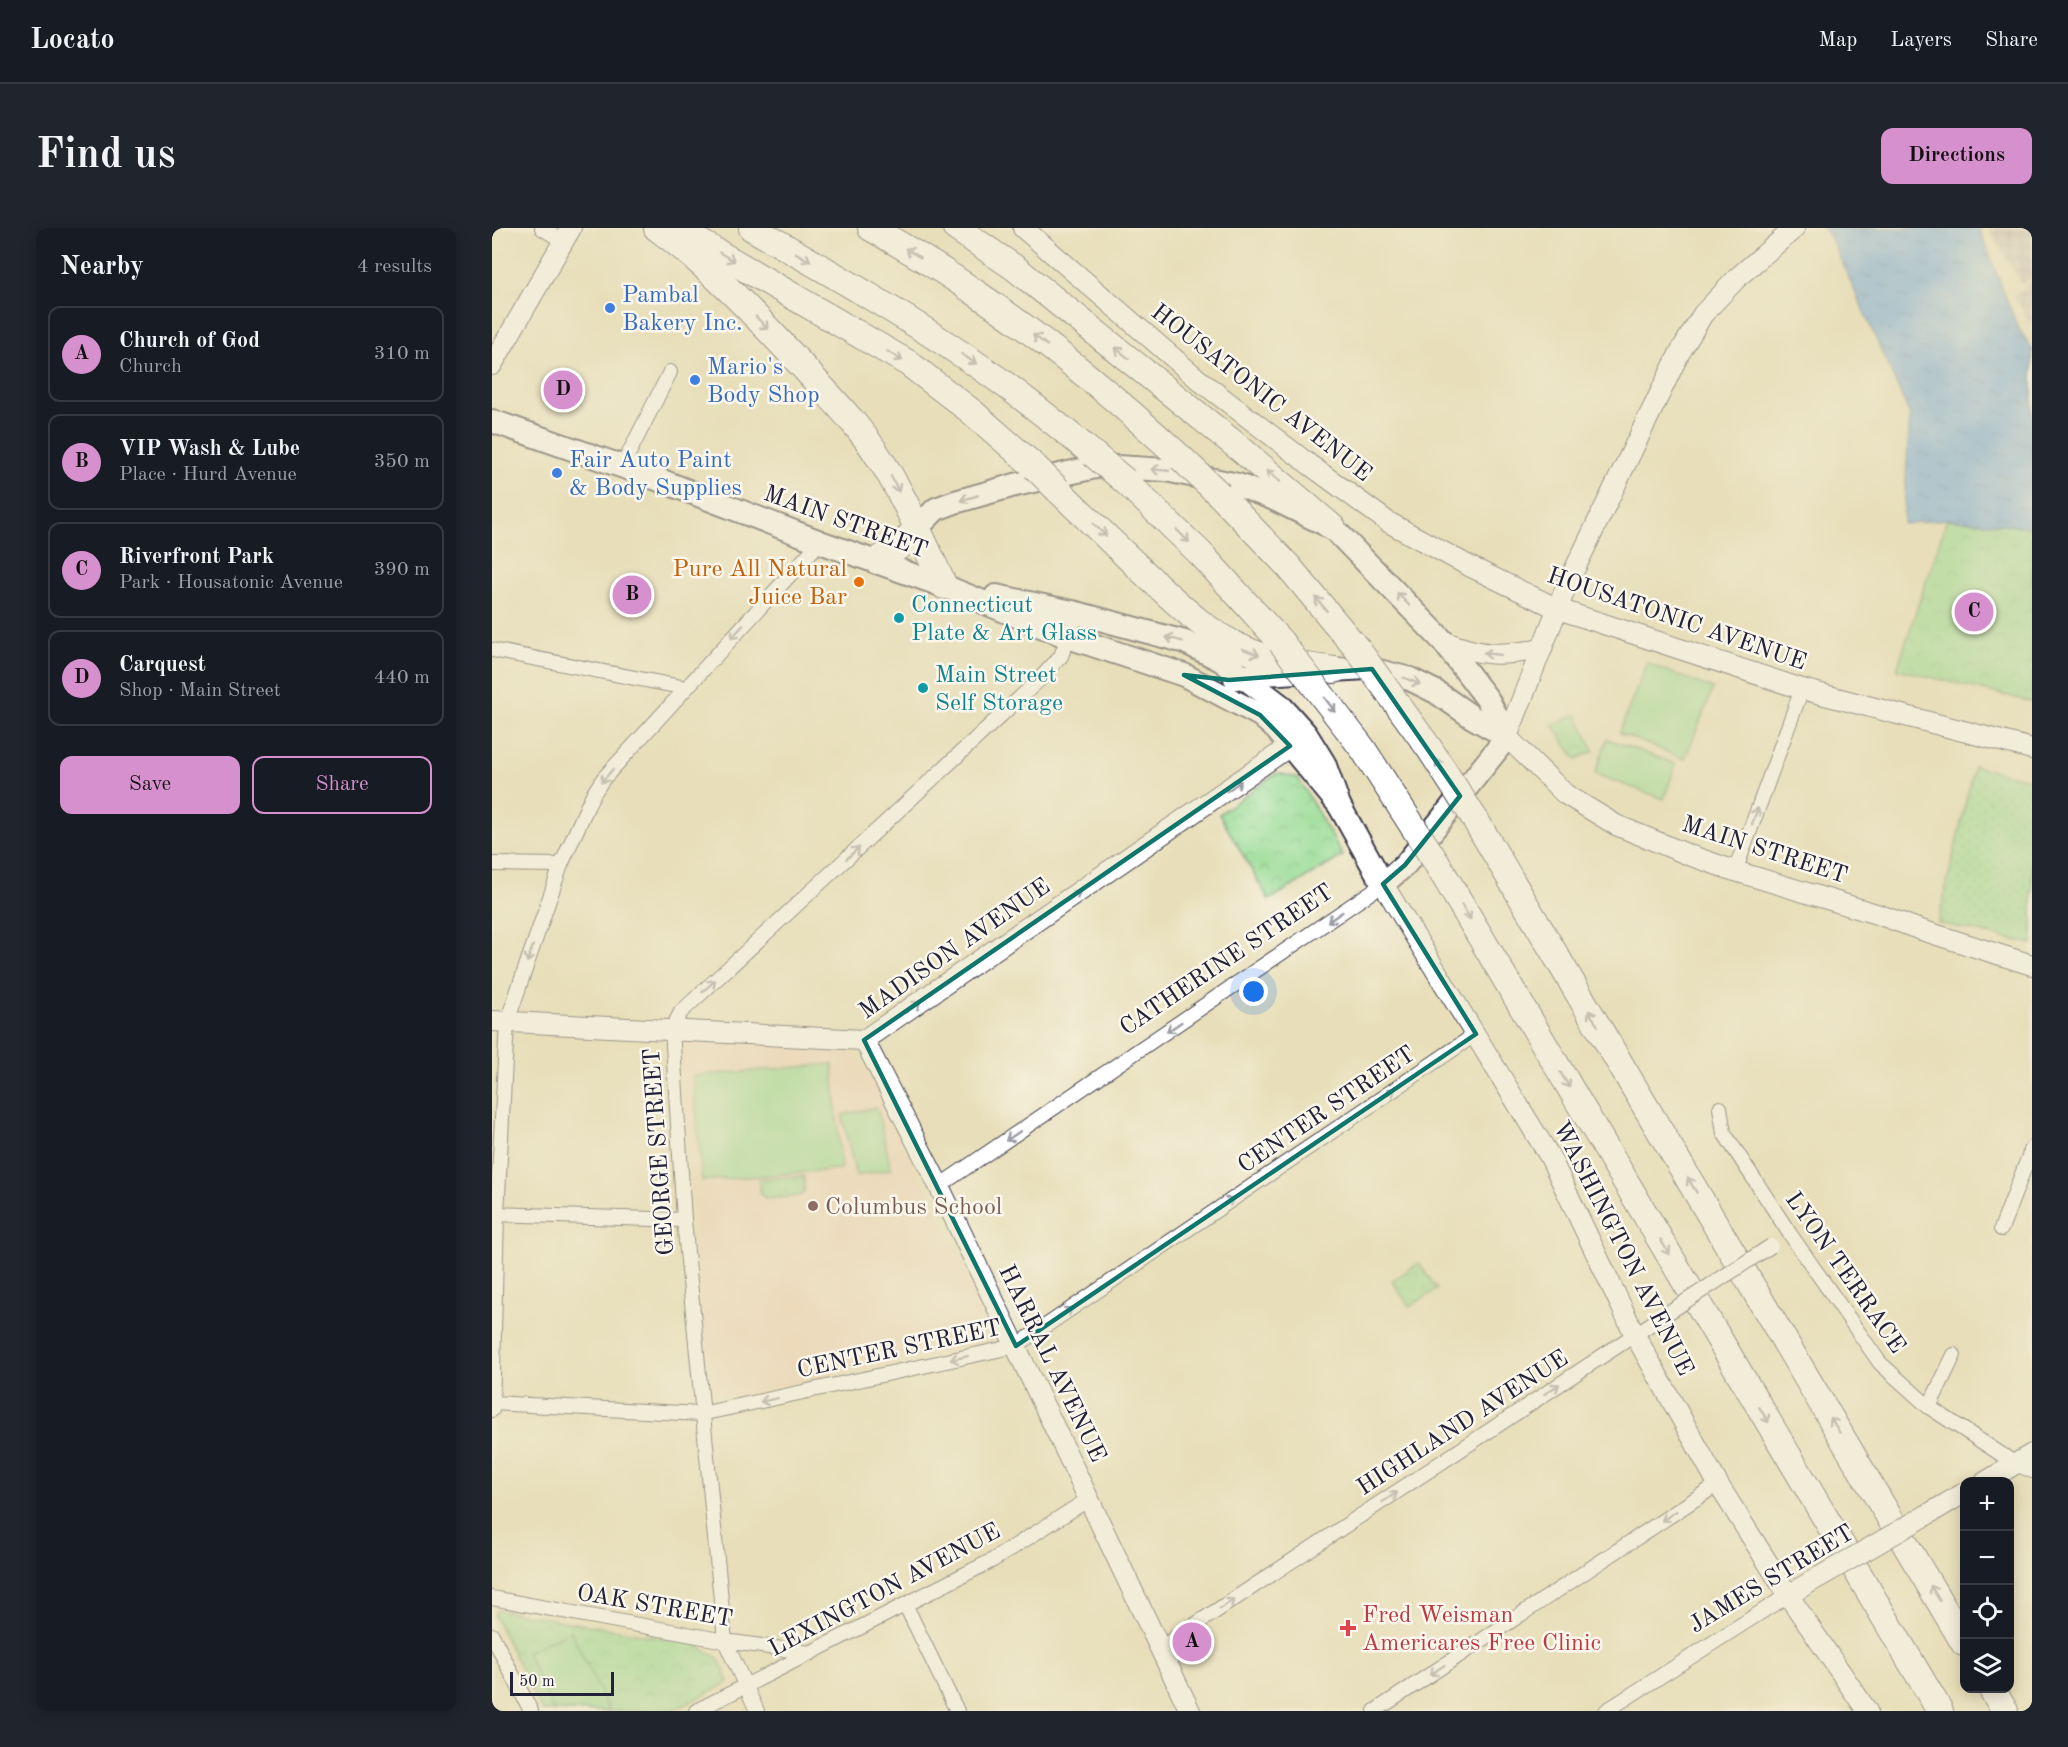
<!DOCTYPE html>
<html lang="en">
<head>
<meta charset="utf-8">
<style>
  body { margin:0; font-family:"Old Standard TT",serif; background:#20242c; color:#f1f3f6 }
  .controls { position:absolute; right:18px; bottom:18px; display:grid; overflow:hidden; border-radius:12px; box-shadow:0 3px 15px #0003 }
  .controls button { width:54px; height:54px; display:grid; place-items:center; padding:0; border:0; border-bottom:2px solid #363941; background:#171b24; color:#f1f3f6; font:30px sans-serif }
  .scale { position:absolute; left:18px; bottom:15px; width:104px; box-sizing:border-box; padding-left:6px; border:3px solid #22223b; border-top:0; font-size:16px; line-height:21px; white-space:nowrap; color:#22223b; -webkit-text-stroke:4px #fbf7ec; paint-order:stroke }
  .you { position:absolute; left:762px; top:764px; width:21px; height:21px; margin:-15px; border:4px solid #fff; border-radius:50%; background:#1a73e8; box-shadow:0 0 0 9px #1a73e833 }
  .badge { display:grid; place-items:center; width:39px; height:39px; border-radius:50%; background:#d690ce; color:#111; font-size:20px; font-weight:700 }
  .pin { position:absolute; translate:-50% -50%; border:3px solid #fff; box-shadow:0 2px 6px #0006 }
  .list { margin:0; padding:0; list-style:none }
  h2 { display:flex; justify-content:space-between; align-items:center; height:78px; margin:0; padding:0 24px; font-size:26px }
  h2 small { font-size:20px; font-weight:400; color:#9ea1a6 }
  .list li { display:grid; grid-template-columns:39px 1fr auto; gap:18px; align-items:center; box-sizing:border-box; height:96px; margin:0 12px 12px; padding:0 12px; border:2px solid #363941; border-radius:12px }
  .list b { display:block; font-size:22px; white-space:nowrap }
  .list p { margin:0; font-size:20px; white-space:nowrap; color:#9ea1a6 }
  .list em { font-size:20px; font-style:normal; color:#9ea1a6 }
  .actions { display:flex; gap:12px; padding:18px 24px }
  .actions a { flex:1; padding:14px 0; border:2px solid #d690ce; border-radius:12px; text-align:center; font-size:21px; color:#d690ce }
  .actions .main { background:#d690ce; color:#111 }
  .icon { flex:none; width:33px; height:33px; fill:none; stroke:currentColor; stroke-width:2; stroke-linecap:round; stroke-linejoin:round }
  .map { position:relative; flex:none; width:1540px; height:1483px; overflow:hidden; border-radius:12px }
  header { display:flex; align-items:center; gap:36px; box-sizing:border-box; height:84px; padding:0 30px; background:#171b24; border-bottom:2px solid #363941 }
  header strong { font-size:28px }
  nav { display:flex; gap:33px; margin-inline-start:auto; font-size:21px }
  .intro { display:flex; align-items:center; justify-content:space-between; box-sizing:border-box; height:144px; padding:0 36px }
  h1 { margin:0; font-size:42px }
  .button { padding:15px 27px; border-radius:12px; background:#d690ce; color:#111; font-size:21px; font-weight:700 }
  main { display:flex; gap:36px; padding:0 36px }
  aside { flex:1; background:#171b24; border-radius:12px; box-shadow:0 3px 15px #0003 }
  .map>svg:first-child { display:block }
  .built { fill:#f1d5bd }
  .industrial { fill:url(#industrial-grid) }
  .grass { fill:url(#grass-dots); stroke:#5c7f68; stroke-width:1.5 }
  .park { fill:url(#park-crowns); stroke:#5c7f68; stroke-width:1.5 }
  .pitch { fill:#97dc95; stroke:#5c7f68; stroke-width:1.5 }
  .water { fill:url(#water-ripples); stroke:#4a668e; stroke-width:1.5 }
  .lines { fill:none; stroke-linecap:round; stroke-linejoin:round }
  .street-casing { stroke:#403e4e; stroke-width:16 }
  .secondary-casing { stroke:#403e4e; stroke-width:22 }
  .primary-casing { stroke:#403e4e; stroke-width:26 }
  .highway-casing { stroke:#403e4e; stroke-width:28 }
  .street { stroke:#fff; stroke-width:14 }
  .secondary { stroke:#fff; stroke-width:20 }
  .primary { stroke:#fff; stroke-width:22 }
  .highway { stroke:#fff; stroke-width:26 }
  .street-bridge-casing { stroke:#403e4e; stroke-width:16; stroke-linecap:butt }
  .secondary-bridge-casing { stroke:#403e4e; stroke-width:22; stroke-linecap:butt }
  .highway-bridge-casing { stroke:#403e4e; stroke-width:28; stroke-linecap:butt }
  .street-bridge { stroke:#fff; stroke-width:14 }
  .secondary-bridge { stroke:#fff; stroke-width:20 }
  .highway-bridge { stroke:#fff; stroke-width:26 }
  .oneway { stroke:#9c9ca7 }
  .marked { fill:none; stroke:#0f766e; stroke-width:4.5; stroke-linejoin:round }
  .shop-dot { fill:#3f7fe0; stroke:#fbf7ec; stroke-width:2 }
  .food-dot { fill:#e8710a; stroke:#fbf7ec; stroke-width:2 }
  .culture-dot { fill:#0f9aa8; stroke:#fbf7ec; stroke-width:2 }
  .education-dot { fill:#8d6e63; stroke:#fbf7ec; stroke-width:2 }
  .health-dot { fill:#e0444e; stroke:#fbf7ec; stroke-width:2 }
  .labels { text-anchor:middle; stroke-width:5; stroke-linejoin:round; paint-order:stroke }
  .shop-label { font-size:24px; fill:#366cbe; stroke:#fbf7ec; text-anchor:start }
  .street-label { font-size:24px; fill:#22223b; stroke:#fbf7ec }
  .food-label { font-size:24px; fill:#c56008; stroke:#fbf7ec; text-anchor:end }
  .culture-label { font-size:24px; fill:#0d838f; stroke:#fbf7ec; text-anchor:start }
  .education-label { font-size:24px; fill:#785e54; stroke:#fbf7ec; text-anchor:start }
  .health-label { font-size:24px; fill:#be3a42; stroke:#fbf7ec; text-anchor:start }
</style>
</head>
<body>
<header>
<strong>Locato</strong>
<nav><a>Map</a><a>Layers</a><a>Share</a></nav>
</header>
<div class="intro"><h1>Find us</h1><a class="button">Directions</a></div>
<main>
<aside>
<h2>Nearby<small>4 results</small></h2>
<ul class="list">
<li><span class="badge">A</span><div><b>Church of God</b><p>Church</p></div><em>310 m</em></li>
<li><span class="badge">B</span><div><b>VIP Wash &amp; Lube</b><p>Place · Hurd Avenue</p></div><em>350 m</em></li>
<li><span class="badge">C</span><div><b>Riverfront Park</b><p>Park · Housatonic Avenue</p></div><em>390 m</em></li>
<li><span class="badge">D</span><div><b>Carquest</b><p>Shop · Main Street</p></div><em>440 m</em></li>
</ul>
<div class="actions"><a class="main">Save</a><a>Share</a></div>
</aside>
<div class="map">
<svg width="1540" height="1483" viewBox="0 0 1540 1483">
  <defs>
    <pattern id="industrial-grid" width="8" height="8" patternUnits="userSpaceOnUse" patternTransform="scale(1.5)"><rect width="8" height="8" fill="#cec1ba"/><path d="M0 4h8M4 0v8" fill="none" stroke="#b1a6a1"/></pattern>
    <pattern id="grass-dots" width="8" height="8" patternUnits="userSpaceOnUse" patternTransform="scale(1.5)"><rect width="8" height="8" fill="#97dc95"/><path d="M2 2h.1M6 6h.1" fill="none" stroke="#82bc81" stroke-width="1.8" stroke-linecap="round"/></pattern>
    <pattern id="park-crowns" width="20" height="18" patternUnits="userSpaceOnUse" patternTransform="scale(1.5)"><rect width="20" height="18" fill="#97dc95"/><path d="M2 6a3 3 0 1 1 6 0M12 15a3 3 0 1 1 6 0" fill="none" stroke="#82bc81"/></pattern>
    <pattern id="water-ripples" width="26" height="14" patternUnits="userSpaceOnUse" patternTransform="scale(1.5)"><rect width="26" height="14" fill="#73a9e1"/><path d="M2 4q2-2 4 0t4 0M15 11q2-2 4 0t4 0" fill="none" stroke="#5e89b8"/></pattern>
  </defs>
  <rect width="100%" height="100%" fill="#fbf7ec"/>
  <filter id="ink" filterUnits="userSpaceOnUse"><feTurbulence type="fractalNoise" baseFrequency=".0167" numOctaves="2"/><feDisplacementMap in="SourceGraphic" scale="12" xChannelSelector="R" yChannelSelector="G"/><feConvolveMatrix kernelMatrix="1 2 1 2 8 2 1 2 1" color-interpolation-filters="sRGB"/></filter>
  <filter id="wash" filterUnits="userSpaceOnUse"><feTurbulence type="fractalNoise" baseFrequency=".008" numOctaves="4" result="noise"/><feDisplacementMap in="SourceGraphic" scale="24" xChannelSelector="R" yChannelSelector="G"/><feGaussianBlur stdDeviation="1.35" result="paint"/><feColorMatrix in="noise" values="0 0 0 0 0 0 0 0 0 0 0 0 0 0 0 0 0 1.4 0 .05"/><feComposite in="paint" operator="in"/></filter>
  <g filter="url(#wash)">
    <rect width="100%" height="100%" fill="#e8dfba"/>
    <path class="built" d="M204 813 346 821 360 825 367 830 380 850 503 1106 502 1113 230 1170 220 1167 217 1160 189 832 193 818Z"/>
    <g class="industrial">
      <path d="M1496 0H1540V48L1530 56Z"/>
      <path d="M1540 53V99L1522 68Z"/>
    </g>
    <path class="grass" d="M1482 538 1540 552V716L1446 695Z"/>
    <g class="park">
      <path d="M1455 291 1540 299V474L1405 441Z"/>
      <path d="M1085 486 1102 523 1084 531 1061 497Z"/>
      <path d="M785 545 806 550 851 628 777 672 727 586Z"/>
      <path d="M312 948V964L308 968 275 971 269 967 267 951Z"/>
      <path d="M927 1035 945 1061 918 1079 900 1053Z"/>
      <path d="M6 1382 201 1415 226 1430 237 1453 234 1456 180 1483H50L2 1387Z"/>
    </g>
    <g class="pitch">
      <path d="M1155 435 1221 461 1193 531 1127 505Z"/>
      <path d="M1115 511 1184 536 1172 571 1103 546Z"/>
      <path d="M341 836 349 941 210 953 201 848Z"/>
      <path d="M385 879 399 941 364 948 350 887Z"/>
      <path d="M79 1403 117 1483H62L34 1424Z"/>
    </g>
    <path class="water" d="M1331 0H1487L1525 98 1540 121V299L1455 291 1411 296 1418 187 1340 12Z"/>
  </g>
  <g filter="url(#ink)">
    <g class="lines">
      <g class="street-casing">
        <g id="street">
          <path d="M50 0 71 13"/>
          <path d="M130 239 178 144"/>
          <path d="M0 422 194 460"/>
          <path d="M0 636 69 637"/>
          <path d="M1243 643 1310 461"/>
          <path d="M1228 880 1232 905 1298 1006 1388 1135 1437 1179 1524 1236 1540 1243"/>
          <path d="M447 958 891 656"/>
          <path d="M0 986 192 992"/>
          <path d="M1509 1001 1540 920"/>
          <path d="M0 1175 209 1186 524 1118 984 806"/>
          <path d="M1437 1179 1462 1127"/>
          <path d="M0 1182 5 986 15 794 69 637 100 568 111 551 328 314"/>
          <path d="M0 1370 233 1413 319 1425"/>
          <path d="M414 1378 465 1483"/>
          <path d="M0 1407 39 1483"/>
          <path d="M668 1420 1171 1088"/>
          <path d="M204 1483 501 1332 597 1271"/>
          <path d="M265 1483 233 1413 192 992 180 801 189 784 547 452 569 428 585 385"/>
          <path d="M883 1483 1226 1256"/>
          <path d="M1114 1483 1296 1367"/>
        </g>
      </g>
      <g class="secondary-casing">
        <g id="secondary">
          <path d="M531 0 707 152 818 237 896 294 975 337 1066 381 1310 461 1540 521"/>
          <path d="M1303 0 1247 48 1211 86 1187 126 1074 359 1015 509 1073 566 1124 597 1197 627 1243 643 1391 688 1426 701 1540 737"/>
          <path d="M0 137 79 0"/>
          <path d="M951 413C991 429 1009 428 1050 421"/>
          <path d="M891 656 1058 929 1143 1107 1226 1256 1296 1367 1375 1483"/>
          <path d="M0 793 372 812 798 518"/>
          <path d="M372 812 447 958 698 1483"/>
          <path d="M1493 1254 1540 1226"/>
          <path d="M1433 1288 1472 1265"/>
          <path d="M1296 1367 1329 1348"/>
        </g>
      </g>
      <g class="primary-casing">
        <g id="primary">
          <path d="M0 193 152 246 328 314 452 358 576 409 692 447 768 487 784 501 847 577"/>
          <path d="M424 301 444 281 463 274 523 257 608 238 674 242 746 257 780 270 841 300 951 413 996 472 1015 509"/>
          <path d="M504 368 585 385 693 414 729 432 788 477 814 506 832 535 847 577 891 656 913 637 1015 509"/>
          <path d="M743 450 770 446 875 440 918 451 944 464 980 489 1015 509"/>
        </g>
      </g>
      <g class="highway-casing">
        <g id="highway">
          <path d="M165 0C221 41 266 90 313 141 338 169 366 196 386 228 413 268 431 314 452 358"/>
          <path d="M260 0C341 46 421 92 497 145 533 170 567 198 601 226"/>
          <path d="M379 0C414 20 448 40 481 63 552 110 626 172 689 230"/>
          <path d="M464 0 523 40 751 223 841 300"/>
          <path d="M192 5 416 135 480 184 543 239"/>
          <path d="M633 253 709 326 789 414"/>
          <path d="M566 262C598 293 630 324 662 354 690 380 718 407 754 422 782 434 813 438 843 442"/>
          <path d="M728 267 797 339 866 422"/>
          <path d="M385 333 411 316 424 301"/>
          <path d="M981 588 1472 1415"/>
          <path d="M944 634 1448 1483"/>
          <path d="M1499 1460 1513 1483"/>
        </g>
      </g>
      <use href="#street" class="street"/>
      <use href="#secondary" class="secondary"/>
      <use href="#primary" class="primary"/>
      <use href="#highway" class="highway"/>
      <g class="street-bridge-casing">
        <path id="street-bridge" d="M1171 1088 1279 1018"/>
      </g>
      <g class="secondary-bridge-casing">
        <path id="secondary-bridge" d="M1329 1348 1433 1288"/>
      </g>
      <g class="highway-bridge-casing">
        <g id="highway-bridge">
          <path d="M601 226 633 253"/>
          <path d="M689 230 728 267"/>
          <path d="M543 239 566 262"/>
          <path d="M789 414 871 521 944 634"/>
          <path d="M866 422 937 520 981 588"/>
        </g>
      </g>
      <use href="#street-bridge" class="street-bridge"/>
      <use href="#secondary-bridge" class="secondary-bridge"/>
      <use href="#highway-bridge" class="highway-bridge"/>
    </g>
    <defs><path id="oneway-shaft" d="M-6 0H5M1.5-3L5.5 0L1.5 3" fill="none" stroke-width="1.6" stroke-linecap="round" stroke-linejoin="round" transform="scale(1.5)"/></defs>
    <g class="oneway">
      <use href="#oneway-shaft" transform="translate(421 25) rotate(-149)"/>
      <use href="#oneway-shaft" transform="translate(235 29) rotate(30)"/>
      <use href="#oneway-shaft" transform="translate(311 29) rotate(30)"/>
      <use href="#oneway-shaft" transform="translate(270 95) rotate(47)"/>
      <use href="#oneway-shaft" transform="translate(548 112) rotate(-142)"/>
      <use href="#oneway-shaft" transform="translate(630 125) rotate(-141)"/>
      <use href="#oneway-shaft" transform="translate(403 128) rotate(32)"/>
      <use href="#oneway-shaft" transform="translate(477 131) rotate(34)"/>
      <use href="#oneway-shaft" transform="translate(668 242) rotate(-175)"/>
      <use href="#oneway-shaft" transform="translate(781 248) rotate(-140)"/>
      <use href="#oneway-shaft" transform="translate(403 256) rotate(63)"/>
      <use href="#oneway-shaft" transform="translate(477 270) rotate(164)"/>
      <use href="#oneway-shaft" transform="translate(608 302) rotate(44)"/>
      <use href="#oneway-shaft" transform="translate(691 308) rotate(45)"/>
      <use href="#oneway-shaft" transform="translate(911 371) rotate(-134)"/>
      <use href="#oneway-shaft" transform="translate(829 376) rotate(-130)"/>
      <use href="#oneway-shaft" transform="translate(245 404) rotate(133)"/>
      <use href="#oneway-shaft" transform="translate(682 411) rotate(-165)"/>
      <use href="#oneway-shaft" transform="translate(759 424) rotate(21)"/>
      <use href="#oneway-shaft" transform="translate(1000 426) rotate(-174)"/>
      <use href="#oneway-shaft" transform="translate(920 453) rotate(22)"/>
      <use href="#oneway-shaft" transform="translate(838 477) rotate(53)"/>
      <use href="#oneway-shaft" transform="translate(949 539) rotate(-123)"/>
      <use href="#oneway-shaft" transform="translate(115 548) rotate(130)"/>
      <use href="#oneway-shaft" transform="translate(742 558) rotate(-35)"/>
      <use href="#oneway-shaft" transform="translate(1263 588) rotate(-70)"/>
      <use href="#oneway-shaft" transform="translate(361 625) rotate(-43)"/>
      <use href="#oneway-shaft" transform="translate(581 668) rotate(-35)"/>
      <use href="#oneway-shaft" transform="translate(974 684) rotate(59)"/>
      <use href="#oneway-shaft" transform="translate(843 689) rotate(146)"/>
      <use href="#oneway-shaft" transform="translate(38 726) rotate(109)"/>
      <use href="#oneway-shaft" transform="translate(217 758) rotate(-43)"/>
      <use href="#oneway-shaft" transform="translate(421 779) rotate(-35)"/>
      <use href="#oneway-shaft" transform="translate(1101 790) rotate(-121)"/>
      <use href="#oneway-shaft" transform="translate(682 799) rotate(146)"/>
      <use href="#oneway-shaft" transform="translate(1073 852) rotate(59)"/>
      <use href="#oneway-shaft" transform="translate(896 866) rotate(-34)"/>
      <use href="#oneway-shaft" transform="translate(521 908) rotate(146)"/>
      <use href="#oneway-shaft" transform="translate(1200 957) rotate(-121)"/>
      <use href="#oneway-shaft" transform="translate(734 975) rotate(-34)"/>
      <use href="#oneway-shaft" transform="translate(1173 1019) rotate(59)"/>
      <use href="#oneway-shaft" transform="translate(573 1085) rotate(-34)"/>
      <use href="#oneway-shaft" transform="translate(467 1130) rotate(168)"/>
      <use href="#oneway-shaft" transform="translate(1060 1161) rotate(-33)"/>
      <use href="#oneway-shaft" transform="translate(277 1172) rotate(168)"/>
      <use href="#oneway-shaft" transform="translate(1272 1187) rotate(59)"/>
      <use href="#oneway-shaft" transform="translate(1343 1197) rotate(-121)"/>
      <use href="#oneway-shaft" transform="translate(898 1269) rotate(-33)"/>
      <use href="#oneway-shaft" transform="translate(1177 1288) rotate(146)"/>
      <use href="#oneway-shaft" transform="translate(1443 1365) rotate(-121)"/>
      <use href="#oneway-shaft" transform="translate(735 1376) rotate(-33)"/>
      <use href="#oneway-shaft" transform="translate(945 1442) rotate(146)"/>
    </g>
  </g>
  <path d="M0 0H1540V1483H0ZM880 441 968 568 913 637 891 656 984 806 524 1118 372 812 798 518 768 487 692 447 737 452Z" fill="#e8dfba" fill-opacity=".55" fill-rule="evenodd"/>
  <path class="marked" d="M880 441 968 568 913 637 891 656 984 806 524 1118 372 812 798 518 768 487 692 447 737 452Z"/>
  <g class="shop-dot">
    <circle cx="118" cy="80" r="6"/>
    <circle cx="203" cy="152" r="6"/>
    <circle cx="65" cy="245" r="6"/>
  </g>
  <circle class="food-dot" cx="367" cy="354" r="6"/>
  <g class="culture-dot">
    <circle cx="407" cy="390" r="6"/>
    <circle cx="431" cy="460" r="6"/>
  </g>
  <circle class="education-dot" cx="321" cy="978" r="6"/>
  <path class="health-dot" d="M853 1391h6v6h6v6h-6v6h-6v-6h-6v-6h6z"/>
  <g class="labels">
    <g class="shop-label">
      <text x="130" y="74">Pambal<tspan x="130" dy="28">Bakery Inc.</tspan></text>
      <text x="215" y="146">Mario's<tspan x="215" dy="28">Body Shop</tspan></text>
      <text x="77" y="239">Fair Auto Paint<tspan x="77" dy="28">&amp; Body Supplies</tspan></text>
    </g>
    <g class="street-label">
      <text transform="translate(770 164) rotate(38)" y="8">HOUSATONIC AVENUE</text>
      <text transform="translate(354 293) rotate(20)" y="8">MAIN STREET</text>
      <text transform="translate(1185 390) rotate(19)" y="8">HOUSATONIC AVENUE</text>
      <text transform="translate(1273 621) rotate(18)" y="8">MAIN STREET</text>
      <text transform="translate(462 720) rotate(-35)" y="8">MADISON AVENUE</text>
      <text transform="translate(734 731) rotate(-34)" y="8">CATHERINE STREET</text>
      <text transform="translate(834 881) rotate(-34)" y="8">CENTER STREET</text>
      <text transform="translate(166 924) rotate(-94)" y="8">GEORGE STREET</text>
      <text transform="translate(1132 1020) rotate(63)" y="8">WASHINGTON AVENUE</text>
      <text transform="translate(1354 1044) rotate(55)" y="8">LYON TERRACE</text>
      <text transform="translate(407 1120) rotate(-12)" y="8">CENTER STREET</text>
      <text transform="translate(561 1135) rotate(64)" y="8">HARRAL AVENUE</text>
      <text transform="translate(970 1194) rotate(-33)" y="8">HIGHLAND AVENUE</text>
      <text transform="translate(1279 1350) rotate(-31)" y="8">JAMES STREET</text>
      <text transform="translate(392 1361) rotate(-28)" y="8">LEXINGTON AVENUE</text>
      <text transform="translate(163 1377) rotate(10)" y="8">OAK STREET</text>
    </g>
    <g class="food-label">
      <text x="355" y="348">Pure All Natural<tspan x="355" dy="28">Juice Bar</tspan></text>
    </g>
    <g class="culture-label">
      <text x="419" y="384">Connecticut<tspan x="419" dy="28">Plate &amp; Art Glass</tspan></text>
      <text x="443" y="454">Main Street<tspan x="443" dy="28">Self Storage</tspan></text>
    </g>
    <g class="education-label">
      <text x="333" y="986">Columbus School</text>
    </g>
    <g class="health-label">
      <text x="870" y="1394">Fred Weisman<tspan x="870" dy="28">Americares Free Clinic</tspan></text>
    </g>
  </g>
</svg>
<div class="controls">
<button>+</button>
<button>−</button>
<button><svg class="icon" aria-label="locate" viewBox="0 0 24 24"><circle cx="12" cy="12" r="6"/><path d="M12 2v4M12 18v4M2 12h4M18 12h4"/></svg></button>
<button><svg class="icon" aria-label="layers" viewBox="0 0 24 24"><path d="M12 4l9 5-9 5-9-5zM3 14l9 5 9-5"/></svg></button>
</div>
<div class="scale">50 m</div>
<div class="you"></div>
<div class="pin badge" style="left:700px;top:1414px">A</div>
<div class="pin badge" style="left:140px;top:367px">B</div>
<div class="pin badge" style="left:1482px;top:384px">C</div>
<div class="pin badge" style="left:71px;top:162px">D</div>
</div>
</main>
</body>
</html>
